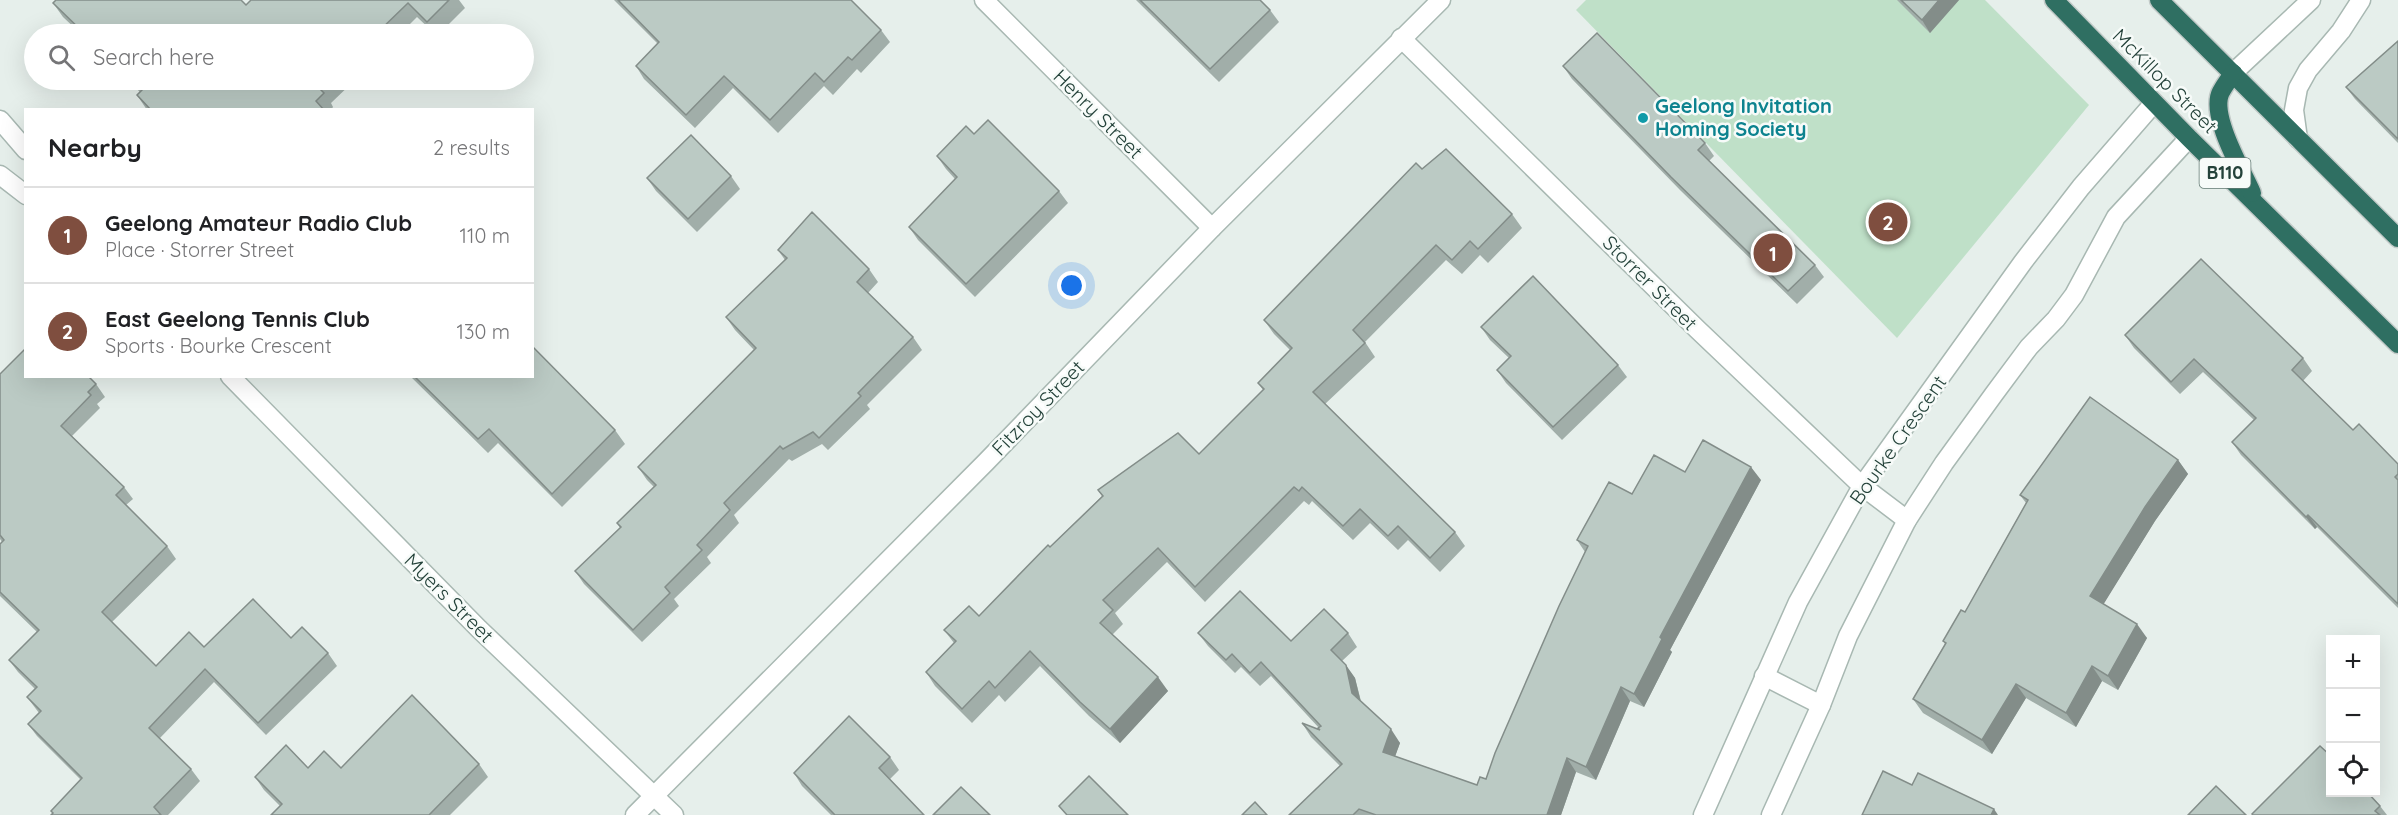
<!DOCTYPE html>
<html lang="en">
<head>
<meta charset="utf-8">
<style>
  body { margin:0; font-family:Quicksand,sans-serif; background:#f6f6f6; color:#202124 }
  .controls { position:absolute; right:18px; bottom:18px; display:grid; overflow:hidden; border-radius:0px; box-shadow:0 6px 24px #0002 }
  .controls button { width:54px; height:54px; display:grid; place-items:center; padding:0; border:0; border-bottom:2px solid #e0e0e0; background:#fff; color:#202124; font:30px sans-serif }
  .you { position:absolute; left:1072px; top:286px; width:21px; height:21px; margin:-15px; border:4px solid #fff; border-radius:50%; background:#1a73e8; box-shadow:0 0 0 9px #1a73e833 }
  .badge { display:grid; place-items:center; width:39px; height:39px; border-radius:50%; background:#7f4e3f; color:#fff; font-size:20px; font-weight:700 }
  .pin { position:absolute; translate:-50% -50%; border:3px solid #fff; box-shadow:0 2px 6px #0006 }
  .list { margin:0; padding:0; list-style:none }
  h2 { display:flex; justify-content:space-between; align-items:center; height:78px; margin:0; padding:0 24px; font-size:26px }
  h2 small { font-size:20px; font-weight:400; color:#757577 }
  .list li { display:grid; grid-template-columns:39px 1fr auto; gap:18px; align-items:center; box-sizing:border-box; height:96px; padding:0 24px; border-top:2px solid #e0e0e0 }
  .list b { display:block; font-size:22px; white-space:nowrap }
  .list p { margin:0; font-size:20px; white-space:nowrap; color:#757577 }
  .list em { font-size:20px; font-style:normal; color:#757577 }
  .icon { flex:none; width:33px; height:33px; fill:none; stroke:currentColor; stroke-width:2; stroke-linecap:round; stroke-linejoin:round }
  .map { position:relative; flex:none; width:2398px; height:815px; overflow:hidden }
  .search { position:absolute; background:#fff; box-shadow:0 6px 24px #0002; left:24px; top:24px; width:510px; height:66px; display:flex; align-items:center; gap:15px; box-sizing:border-box; padding:0 21px; border-radius:33px; color:#757577; font-size:22px }
  .panel { position:absolute; background:#fff; box-shadow:0 6px 24px #0002; left:24px; top:108px; width:510px; height:270px; border-radius:0px }
  .map>svg:first-child { display:block }
  .green { fill:#bfe0c8 }
  .lines { fill:none; stroke-linecap:round; stroke-linejoin:round }
  .street-casing { stroke:#a8b8b2; stroke-width:21 }
  .highway-casing { stroke:#c2cac8; stroke-width:21 }
  .street { stroke:#fff; stroke-width:18 }
  .highway { stroke:#2f6f62; stroke-width:18 }
  .wall { fill:#a1aea9 }
  .shaded-wall { fill:#838d89 }
  .building { fill:#bbcac4; stroke:#838d89; stroke-width:1.5 }
  .culture-dot { fill:#0f9aa8; stroke:#f7fbf9; stroke-width:2 }
  .labels { text-anchor:middle; stroke-width:5; stroke-linejoin:round; paint-order:stroke }
  .shield { fill:#f7fbf9; stroke:#637a73; stroke-width:1.5 }
  .shield-label { font-size:18px; font-weight:bold; fill:#24423a }
  .street-label { font-size:20px; fill:#24423a; stroke:#f7fbf9 }
  .culture-label { font-size:20px; font-weight:bold; fill:#0d838f; stroke:#f7fbf9; text-anchor:start }
</style>
</head>
<body>
<div class="map">
<svg width="2398" height="815" viewBox="0 0 2398 815">
  <rect width="100%" height="100%" fill="#e6efeb"/>
  <path class="green" d="M1586 0H1985L2089 105 1897 338 1576 10Z"/>
  <g class="lines">
    <g class="street-casing">
      <g id="street">
        <path d="M984 0 1212 228"/>
        <path d="M1401 38 1697 329 1862 486 1907 520"/>
        <path d="M2233 73 2311 0"/>
        <path d="M0 120 26 150"/>
        <path d="M2298 139 2294 110 2298 88 2308 70 2341 31 2361 0"/>
        <path d="M0 175 26 195"/>
        <path d="M230 376 479 629 674 815"/>
        <path d="M1764 676 1821 705"/>
        <path d="M635 815 986 462 1212 228 1441 0"/>
        <path d="M1703 815 1798 602 1862 486 2023 262 2081 187 2154 103"/>
        <path d="M1771 815 1821 705 1848 636 1907 520 1944 463 1994 394 2029 347 2056 319 2074 295 2116 217 2189 138"/>
      </g>
    </g>
    <g class="highway-casing">
      <g id="highway">
        <path d="M2054 0 2189 138 2398 344"/>
        <path d="M2159 0 2398 238"/>
        <path d="M2233 73C2229 80 2223 87 2220 94 2211 118 2242 170 2252 193"/>
      </g>
    </g>
    <use href="#street" class="street"/>
    <use href="#highway" class="highway"/>
  </g>
  <g class="wall">
    <path d="M251 0H459L465 8 439 34H435L417 17 400 34H81L63 17 53 3 246 5Z"/>
    <path d="M614 0H851L881 30 890 42 861 73 857 69 833 95 824 86 778 133 733 88 695 128 644 79 636 66 658 44Z"/>
    <path d="M1136 0H1260L1270 10 1279 22 1219 82Z"/>
    <path d="M1897 0H1959L1930 33Z"/>
    <path d="M2398 41V143L2355 99 2346 87Z"/>
    <path d="M1563 66 1705 143 1714 156 1709 161 1815 265 1824 277 1797 304 1680 190 1572 79Z"/>
    <path d="M127 80H355L331 103 333 107 331 110H147L137 95 140 92Z"/>
    <path d="M974 134 1059 191 1068 203 975 297 918 240 909 227 955 179 946 169 937 156Z"/>
    <path d="M1422 169 1512 214 1522 228 1488 263 1480 255 1462 274 1446 260 1365 342 1375 357 1325 404 1455 532 1465 546 1440 572 1408 540 1398 550 1370 523 1353 540 1312 501 1309 505 1304 501 1205 602 1167 562 1115 613 1123 624 1112 635 1168 691 1120 743 1089 716 1040 666 1005 702 999 695 972 723 935 686 926 672 954 643 944 630 979 616 1102 496 1098 490 1199 454 1263 390 1258 383 1290 350 1274 334 1264 320Z"/>
    <path d="M731 176 740 189 697 232 656 191 647 178Z"/>
    <path d="M778 250 869 269 878 282 868 293 913 337 922 350 867 405 870 409 828 450 822 444 792 461 789 459 734 515 739 523 707 557 711 563 674 599 679 606 642 642 584 584 575 571 620 528 617 523 654 487 647 480 638 467 754 350 735 330 726 317 785 260Z"/>
    <path d="M1481 327 1618 365 1627 377 1562 440 1506 383 1497 370 1509 358 1490 340Z"/>
    <path d="M2125 335 2303 358 2312 371 2303 381 2353 430 2398 464V608L2317 527 2315 529 2241 455 2232 442 2254 420 2203 372 2180 394 2134 348Z"/>
    <path d="M0 374 96 384 105 397 97 404 100 408 72 436 124 487 133 499 126 505 167 546 176 559 112 622 156 666 204 647 291 638 328 653 337 666 266 735 214 682 160 738 191 769 200 781 168 815H51L81 780 37 736 28 724 39 713 27 697 35 689 18 672 9 660 37 632 0 596V544L2 542 0 539Z"/>
    <path d="M410 376H532L615 430 625 444 562 507 498 443 488 453Z"/>
    <path d="M2178 460 2188 474 2155 521 2103 604 2147 638 2118 690 2102 681 2076 727 2026 698 1992 754 1923 713 1913 699 1945 644 1943 641 1965 612 2026 503 2020 495Z"/>
    <path d="M1685 472 1761 480 1670 650 1672 652 1644 707 1630 701 1596 780 1576 772 1561 815H1289L1340 766 1311 737 1302 723 1320 730 1319 728 1271 676 1260 686 1241 667 1235 673 1208 646 1198 633 1291 641 1348 633 1357 647 1342 661 1355 678 1361 701 1400 743 1395 756 1477 785 1486 779 1585 552 1577 540 1632 494Z"/>
    <path d="M890 757 899 770 890 779 924 815H831L802 786 794 773Z"/>
    <path d="M479 764 488 777 450 815H271L280 806 264 790 255 777 308 768H341Z"/>
    <path d="M2380 806 2387 815H2253Z"/>
  </g>
  <g class="shaded-wall">
    <path d="M1939 0H1959L1930 33 1922 20Z"/>
    <path d="M2178 460 2188 474 2155 521 2100 610 2090 596 2145 507Z"/>
    <path d="M1751 467 1761 480 1670 650 1672 652 1644 707 1634 694 1660 637Z"/>
    <path d="M2308 515 2317 527 2315 529 2306 517Z"/>
    <path d="M2137 624 2147 638 2118 690 2108 676Z"/>
    <path d="M1346 665 1355 678 1362 707 1352 693Z"/>
    <path d="M2092 666 2102 681 2076 727 2066 713Z"/>
    <path d="M1158 677 1168 691 1120 743 1110 729Z"/>
    <path d="M2016 684 2026 698 1992 754 1982 740Z"/>
    <path d="M1621 687 1630 701 1596 780 1586 767Z"/>
    <path d="M1391 729 1400 743 1392 765 1383 752Z"/>
    <path d="M1567 758 1576 772 1561 815H1547Z"/>
    <path d="M1994 809 1998 815H1991Z"/>
  </g>
  <g class="building">
    <path d="M56 0H241L246 5 251 0H449L427 22 408 3 376 34H85L53 3Z"/>
    <path d="M618 0H851L881 30 852 60 848 57 824 82 815 73 770 120 724 76 686 115 636 66 659 42Z"/>
    <path d="M1140 0H1260L1270 10 1210 69Z"/>
    <path d="M1901 0H1939L1922 20Z"/>
    <path d="M1597 33 1705 143 1698 150 1815 265 1788 291 1671 177 1563 66Z"/>
    <path d="M2398 41V139L2346 87Z"/>
    <path d="M132 80H331L321 90 324 93 316 101 324 110H151L137 95 142 90Z"/>
    <path d="M988 120 1059 191 966 284 909 227 957 177 937 156 966 126 974 134Z"/>
    <path d="M691 135 731 176 688 219 647 178Z"/>
    <path d="M1446 149 1512 214 1478 249 1470 241 1452 260 1436 245 1353 330 1365 343 1313 392 1455 532 1430 558 1398 526 1388 536 1360 509 1343 526 1302 487 1299 491 1294 487 1195 587 1158 548 1103 600 1113 610 1100 623 1158 677 1110 729 1080 702 1030 651 995 688 989 681 962 709 926 672 956 641 944 630 969 606 979 616 1048 545 1050 547 1103 496 1098 490 1178 433 1199 454 1264 389 1258 383 1292 348 1264 320 1416 163 1422 169Z"/>
    <path d="M812 212 869 269 857 282 913 337 858 393 861 396 819 438 813 432 783 449 780 446 724 503 730 510 697 545 702 550 665 587 670 593 633 630 575 571 621 527 617 523 656 485 638 467 756 348 726 317 787 258 778 250Z"/>
    <path d="M2201 259 2303 358 2292 370 2353 430 2359 424 2398 464V474L2395 477 2398 480V604L2308 515 2306 517 2232 442 2256 418 2194 359 2171 382 2125 335Z"/>
    <path d="M1533 276 1618 365 1553 427 1497 370 1511 356 1481 327Z"/>
    <path d="M532 346 615 430 552 494 489 429 478 439 414 376H532Z"/>
    <path d="M26 348V376H88L96 384 88 392 91 395 61 426 124 487 116 495 167 546 102 612 156 666 189 632 204 647 253 599 291 638 302 627 328 653 258 723 205 669 149 728 191 769 154 807 161 815H51L53 813 51 811 82 778 28 724 41 711 27 697 37 687 9 660 39 630 0 592V544L4 540 0 535V374Z"/>
    <path d="M2090 397 2178 460 2145 507 2090 596 2137 624 2108 676 2092 666 2066 713 2016 684 1982 740 1913 699 1946 643 1943 641 1961 610 1965 612 2028 500 2020 495Z"/>
    <path d="M1703 440 1751 467 1660 637 1662 639 1634 694 1621 687 1586 767 1567 758 1547 815H1376L1359 809 1353 815H1289L1342 764 1302 723 1320 730 1318 728 1321 726 1261 662 1250 673 1232 654 1226 660 1198 633 1240 591 1291 641 1324 609 1348 633 1331 650 1346 665 1352 693 1391 729 1383 752 1477 785 1480 777 1486 779 1495 753 1559 606 1588 546 1577 540 1609 482 1632 494 1654 455 1685 472Z"/>
    <path d="M412 695 479 764 429 815H271L282 804 255 777 286 745 308 768 324 751 341 768Z"/>
    <path d="M849 716 890 757 879 768 924 815H835L794 773Z"/>
    <path d="M2320 746 2331 756V792H2367L2380 806 2375 811 2380 815H2253L2252 814Z"/>
    <path d="M1883 771 1912 785 1918 773 1994 809 1991 815H1862Z"/>
    <path d="M1089 776 1128 815H1067L1059 806Z"/>
    <path d="M2216 786 2246 815H2188Z"/>
    <path d="M961 787 990 815H933Z"/>
    <path d="M1255 802 1267 815H1242Z"/>
  </g>
  <circle class="culture-dot" cx="1643" cy="118" r="6"/>
  <g class="labels">
    <rect class="shield" x="2199.5" y="158" width="51" height="30" rx="4.5"/>
    <g class="shield-label">
      <text x="2225" y="179">B110</text>
    </g>
    <g class="street-label">
      <text transform="translate(2165 81) rotate(45)" y="7">McKillop Street</text>
      <text transform="translate(1098 114) rotate(45)" y="7">Henry Street</text>
      <text transform="translate(1650 283) rotate(45)" y="7">Storrer Street</text>
      <text transform="translate(1038 408) rotate(-46)" y="7">Fitzroy Street</text>
      <text transform="translate(1898 440) rotate(-55)" y="7">Bourke Crescent</text>
      <text transform="translate(449 598) rotate(45)" y="7">Myers Street</text>
    </g>
    <g class="culture-label">
      <text x="1655" y="113">Geelong Invitation<tspan x="1655" dy="23">Homing Society</tspan></text>
    </g>
  </g>
</svg>
<div class="controls">
<button>+</button>
<button>−</button>
<button><svg class="icon" aria-label="locate" viewBox="0 0 24 24"><circle cx="12" cy="12" r="6"/><path d="M12 2v4M12 18v4M2 12h4M18 12h4"/></svg></button>
</div>
<div class="you"></div>
<div class="pin badge" style="left:1773px;top:253px">1</div>
<div class="pin badge" style="left:1888px;top:222px">2</div>
<div class="search"><svg class="icon" aria-label="search" viewBox="0 0 24 24"><circle cx="10" cy="10" r="6"/><path d="M15 15l6 6"/></svg>Search here</div>
<section class="panel">
<h2>Nearby<small>2 results</small></h2>
<ul class="list">
<li><span class="badge">1</span><div><b>Geelong Amateur Radio Club</b><p>Place · Storrer Street</p></div><em>110 m</em></li>
<li><span class="badge">2</span><div><b>East Geelong Tennis Club</b><p>Sports · Bourke Crescent</p></div><em>130 m</em></li>
</ul>
</section>
</div>
</body>
</html>
